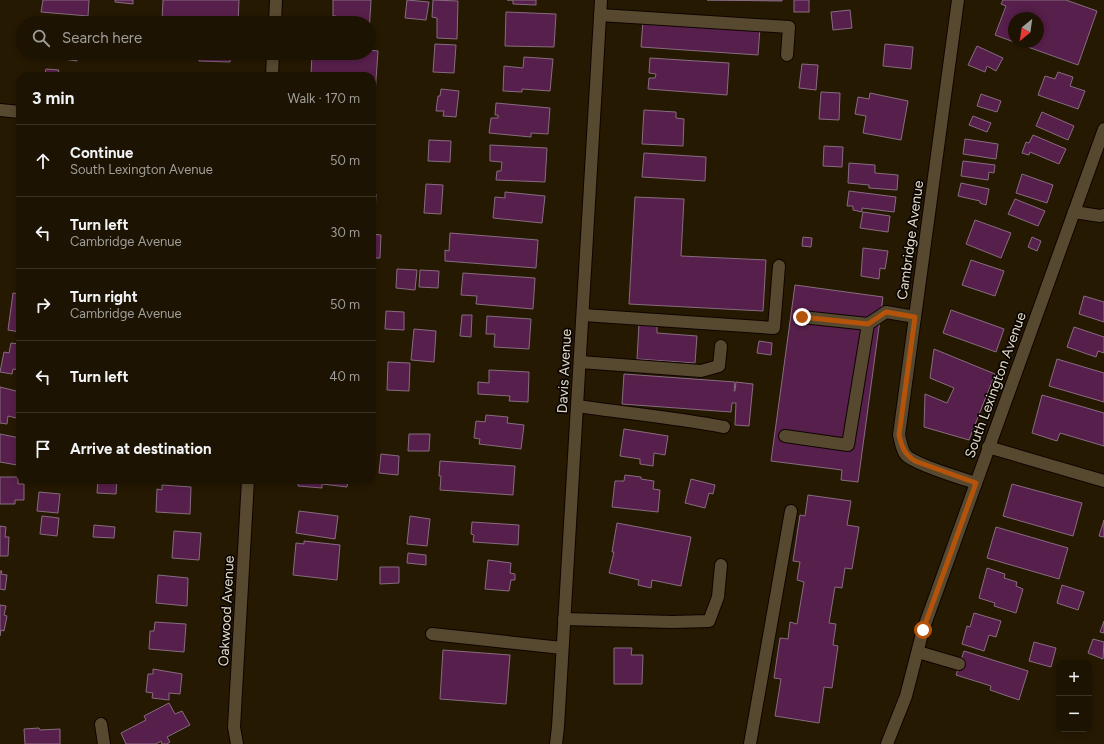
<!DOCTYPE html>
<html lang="en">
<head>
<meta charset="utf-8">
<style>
  body { margin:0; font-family:Figtree,sans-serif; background:#251c0c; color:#f1f3f6 }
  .controls { position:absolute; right:12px; bottom:12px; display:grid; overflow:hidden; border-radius:8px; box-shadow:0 2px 6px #0003 }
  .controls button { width:36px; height:36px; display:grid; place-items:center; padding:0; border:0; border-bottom:1px solid #3a3224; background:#1c1302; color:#f1f3f6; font:20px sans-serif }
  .compass { position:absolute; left:1008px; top:12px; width:36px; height:36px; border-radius:50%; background:#1c1302; box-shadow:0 2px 6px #0003; rotate:209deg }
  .stop { position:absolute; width:12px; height:12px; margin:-9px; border:3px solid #b45309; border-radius:50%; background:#fff }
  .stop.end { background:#b45309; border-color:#fff; box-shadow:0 1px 4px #0008 }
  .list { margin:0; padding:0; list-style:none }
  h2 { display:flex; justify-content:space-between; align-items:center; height:52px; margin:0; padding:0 16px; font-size:17px }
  h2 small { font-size:13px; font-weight:400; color:#a09e99 }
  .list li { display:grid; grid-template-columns:26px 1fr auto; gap:12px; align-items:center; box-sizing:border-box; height:72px; padding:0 16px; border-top:1px solid #3a3224 }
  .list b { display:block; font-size:15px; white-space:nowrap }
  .list p { margin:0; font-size:13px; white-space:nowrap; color:#a09e99 }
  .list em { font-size:13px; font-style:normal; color:#a09e99 }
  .icon { flex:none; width:22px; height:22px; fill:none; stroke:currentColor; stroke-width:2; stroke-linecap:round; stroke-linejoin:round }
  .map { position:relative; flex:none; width:1104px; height:744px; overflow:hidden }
  .search { position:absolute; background:#1c1302; box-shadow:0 2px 6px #0003; left:16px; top:16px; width:360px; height:44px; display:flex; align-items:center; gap:10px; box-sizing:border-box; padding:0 14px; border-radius:22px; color:#a09e99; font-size:15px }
  .panel { position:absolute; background:#1c1302; box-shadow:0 2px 6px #0003; left:16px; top:72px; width:360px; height:412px; border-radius:12px }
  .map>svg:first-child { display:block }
  .building { fill:#571f4b; stroke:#876c80 }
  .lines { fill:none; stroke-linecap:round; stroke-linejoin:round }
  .minor-casing { stroke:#0f0400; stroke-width:14 }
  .minor { stroke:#57492f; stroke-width:12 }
  .route { stroke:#b45309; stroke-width:5 }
  .labels { text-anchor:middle; stroke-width:3.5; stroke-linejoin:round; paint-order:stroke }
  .street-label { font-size:14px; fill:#e3dbcc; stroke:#0b0601 }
</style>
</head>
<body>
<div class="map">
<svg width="1104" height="744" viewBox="0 0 1104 744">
  <rect width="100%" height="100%" fill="#261902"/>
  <g class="building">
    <path d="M43 0H89L88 16 41 12Z"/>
    <path d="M115 0H133V4L115 2Z"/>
    <path d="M163 0H239L238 23 162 20Z"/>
    <path d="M333 0H371L369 34V23H335L336 16H333Z"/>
    <path d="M407 0 429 2 426 20 405 18Z"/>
    <path d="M433 0 458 1 457 39 437 38V18L432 17Z"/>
    <path d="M507 0H536V5L513 4V0Z"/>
    <path d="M707 0H782V1Z"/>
    <rect x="794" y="0" width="15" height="12"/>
    <path d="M1003 0H1066L1097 11 1078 65 1014 42H1038V18H1014V42L995 35 1006 6 1001 4Z"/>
    <path d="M850 10 852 28 833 30 831 12Z"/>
    <path d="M506 12 556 14 554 47 505 46Z"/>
    <path d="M643 20 760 28 758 55 641 47Z"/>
    <path d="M435 44 456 45 454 73 433 72Z"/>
    <path d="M885 44 913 47 911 69 883 66Z"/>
    <path d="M977 46 1003 58 996 71 987 66 985 72 968 65Z"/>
    <path d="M369 50 378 51 374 109H372V76H311L312 53H369Z"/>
    <path d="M37 53H93L92 59 77 58V61L36 55Z"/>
    <path d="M199 53H231L230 62 199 61Z"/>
    <path d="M524 57 553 59 550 91 522 89V92L503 91 504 66 523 68Z"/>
    <path d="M650 58 729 63 727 95 648 89 649 78H655L656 74 649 73Z"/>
    <path d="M802 64 818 65 816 90 799 88Z"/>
    <path d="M46 69 59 70 58 74 70 76H43V73H45Z"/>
    <path d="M1058 72 1073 77 1070 86 1085 91 1078 109 1038 95 1045 76 1055 79Z"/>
    <path d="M441 89 459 91 456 117 443 116 444 111H436L438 96H440Z"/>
    <path d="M821 92 840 93 839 120 819 119Z"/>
    <path d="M870 93 908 101 901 140 863 133 866 116 855 114 858 97 869 99Z"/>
    <path d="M981 94 1001 101 997 112 977 106Z"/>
    <path d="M496 103 550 108 548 134 531 133V137L489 133 491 118H498V115H495Z"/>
    <path d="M372 109H374L372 130Z"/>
    <path d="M644 110 676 112V118L684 119 683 146 642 144Z"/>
    <path d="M1042 112 1074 126 1068 140 1036 126Z"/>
    <path d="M973 116 991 123 987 132 969 125Z"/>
    <path d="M1033 135 1066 149 1059 164 1030 152 1029 155 1022 153 1026 142 1029 143Z"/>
    <path d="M965 139 998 144 996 159 963 154Z"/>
    <path d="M429 140 451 141 450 162 428 161Z"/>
    <path d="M490 145 547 148 545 182 496 180 497 171H501L502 162 490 161Z"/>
    <path d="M824 146 843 147 842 167 823 166Z"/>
    <path d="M644 153 706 157 705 181 642 177Z"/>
    <path d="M963 161 995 165 994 173 989 172 988 180 961 176Z"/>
    <path d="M849 163 875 165V173L898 175 897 190 869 188V185L848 183Z"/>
    <path d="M20 166V193H17Z"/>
    <path d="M1022 174 1053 185 1047 203 1016 193Z"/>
    <path d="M961 183 989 189 986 205 980 203V201L958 196Z"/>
    <path d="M426 184 443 185 441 214 424 213Z"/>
    <path d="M849 191 896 197 894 212 862 208V212L853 210V206H847Z"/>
    <path d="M505 192 545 196 542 223 493 218 495 197 505 198Z"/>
    <path d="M372 194H376L375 213H372Z"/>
    <path d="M635 197 684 199 681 256 766 260 763 311 629 304Z"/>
    <path d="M1015 199 1045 211 1038 226 1008 214Z"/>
    <path d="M863 212 890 216 888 232 860 228Z"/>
    <path d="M975 220 1011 233 1001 258 966 244Z"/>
    <path d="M450 233 538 240 536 268 445 261V250L449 251Z"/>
    <path d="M372 234 381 235 380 258H372Z"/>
    <path d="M803 237 812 238 811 247 802 246Z"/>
    <path d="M1032 237 1041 241 1037 251 1028 247Z"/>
    <path d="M863 248 888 251 885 269 880 268 879 279 861 276Z"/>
    <path d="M971 260 1004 271 995 296 962 285Z"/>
    <path d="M397 269 417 270 415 290 396 288Z"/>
    <path d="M420 270 439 271 438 288 419 287Z"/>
    <path d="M463 273 535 278 533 309 476 304 477 296 461 295Z"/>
    <path d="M795 285 883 297 858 482 841 480 842 470 771 461Z"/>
    <path d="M13 293 20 294V332L8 330Z"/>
    <path d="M1084 296 1104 302V322L1079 314Z"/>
    <path d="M951 310 1004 329 996 352 943 333Z"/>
    <path d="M386 311 404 312V330L385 329Z"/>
    <path d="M462 315H472L471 337 460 336Z"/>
    <path d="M487 316 531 319 529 349 494 347 495 334H486Z"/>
    <path d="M639 324 657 325V333L697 336 695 363 637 359Z"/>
    <path d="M1074 327 1104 337V353L1098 351 1096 357 1067 347Z"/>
    <path d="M414 329 436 331 434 362 411 360Z"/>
    <path d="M759 341 772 343 771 355 757 353Z"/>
    <path d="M11 343 20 344V370L13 369 12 374 0 372 4 352 9 353Z"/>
    <path d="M934 349 995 374 969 440 924 427 925 394 947 403 954 388 930 378Z"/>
    <path d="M1057 359 1104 373V402L1049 386Z"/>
    <path d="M388 362 410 363 409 391 387 390Z"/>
    <path d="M489 370 529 372 528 402 509 401 510 396 478 394V382L489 383Z"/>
    <path d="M624 374 735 382 734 391H735L736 382 753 384 749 426 735 425 736 403H732L731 412 622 404Z"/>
    <path d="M0 387 20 392V419L8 416 7 424 0 423Z"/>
    <path d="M1042 395 1104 413V446L1060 433 1057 441 1032 433Z"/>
    <path d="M486 415 508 417 507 423 524 425 521 449 479 444 480 439 474 438 476 421 485 422Z"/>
    <path d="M624 429 668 436 665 455 654 453 653 466 640 464V459L620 456Z"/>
    <path d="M0 434 20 438V461H18L17 465 0 462Z"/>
    <path d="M409 434H430L429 451H408Z"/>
    <path d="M381 454 399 456 398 475 379 473Z"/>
    <path d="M440 461 515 466 513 495 440 490 441 476H439Z"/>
    <path d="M625 475 641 477V479L654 481 653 489 660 490 658 512 612 507 615 481H624Z"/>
    <path d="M0 477H18V484H24V500H15V504H0Z"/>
    <path d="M691 479 715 485 713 494 709 493 705 508 685 503Z"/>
    <path d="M98 480H117L116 494 97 493Z"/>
    <path d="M299 480H348L347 487 322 484V488L298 486Z"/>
    <path d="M1012 484 1082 503 1073 536 1003 516Z"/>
    <path d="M162 485 191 487 190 514 156 512 157 489 162 490Z"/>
    <path d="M39 492 60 494 58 513 37 511Z"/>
    <path d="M808 495 851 501 847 525 859 527 852 569 845 568 842 588 835 587 829 623 836 624 833 645 838 646 832 688 824 687 819 723 775 716 781 679 774 678 780 638 788 639 790 622 797 624 804 582 797 580 800 562 793 561 800 515 805 516Z"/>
    <path d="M299 511 338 516 335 539 296 533Z"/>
    <path d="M42 516 59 518 57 536 40 534Z"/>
    <path d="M410 516 430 519 427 546 407 544Z"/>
    <path d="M1104 520V537L1099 536Z"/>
    <path d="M472 522 519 525 518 545 473 542 474 535 471 534Z"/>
    <path d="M617 523 691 537 681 586 652 580 651 588 638 585 639 580 609 573 614 552H612Z"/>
    <path d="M94 525 115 527 114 538 93 537Z"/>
    <path d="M0 526 6 527 5 537H9L8 556H0Z"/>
    <path d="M996 527 1068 548 1059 579 987 558Z"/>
    <path d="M174 531 201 533 199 560 172 558Z"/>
    <path d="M304 541 340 545 337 580 293 575 296 543 304 544Z"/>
    <path d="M408 553 426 555V565L407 563Z"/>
    <path d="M488 560 511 563 510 573 515 574V580H511L509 591 485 589Z"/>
    <path d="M380 567H399V583L380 584Z"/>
    <path d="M987 568 1005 574 1004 578 1017 582 1016 586 1023 589 1016 613 994 606 995 603 979 598Z"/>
    <path d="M0 571H2L1 574 7 575 5 590 0 589Z"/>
    <path d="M158 575 188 578 187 606 156 603Z"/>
    <path d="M1062 585 1084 592 1078 610 1057 603Z"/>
    <path d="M0 605 6 606 4 615 7 616 4 631 1 630 0 636Z"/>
    <path d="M974 613 1001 621 996 637 989 635 984 651 962 644 967 626 970 627Z"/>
    <path d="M1104 621V633L1100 632Z"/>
    <path d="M155 622 186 624 184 652 149 649 150 631H154Z"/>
    <path d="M1093 639 1104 642 1103 659 1088 653Z"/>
    <path d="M1034 642 1056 648 1051 667 1029 661Z"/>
    <path d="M614 648H632L631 655H643L642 684H614Z"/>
    <path d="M443 650 510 655 506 704 440 699Z"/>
    <path d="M964 651 1028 671 1019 700 990 690 991 686 956 675Z"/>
    <path d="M153 669 182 674 180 694 169 693V700L152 698 153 693 146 692 148 674H153Z"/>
    <path d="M169 703 175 714 182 711 190 725 167 737 170 742 167 744H162L161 741 156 744H126L121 733 146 720 144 716Z"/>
    <path d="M39 728 40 730 60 729V744H25L24 729Z"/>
  </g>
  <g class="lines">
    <g class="minor-casing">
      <g id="minor">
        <path d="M958 0 899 435C901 442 901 449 906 455 914 464 963 479 976 483"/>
        <path d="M600 15 789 27 787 55"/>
        <path d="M275 23 276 0"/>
        <path d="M272 76 273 53"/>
        <path d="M0 110 20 112"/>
        <path d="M1074 212 1100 216 1104 215"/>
        <path d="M583 315 774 328 779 266"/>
        <path d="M802 317 868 324 886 312 915 317"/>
        <path d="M580 362 701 371 719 366 721 346"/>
        <path d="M577 406C626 413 676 418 724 427"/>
        <path d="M785 436 848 445 868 324"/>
        <path d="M988 447 1104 481"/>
        <path d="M564 619 672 622 709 621 718 597 721 565"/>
        <path d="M432 634 562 648"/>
        <path d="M918 652 959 664"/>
        <path d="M101 724 104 744"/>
        <path d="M237 744 234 727 248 480"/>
        <path d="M556 744 558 727 601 0"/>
        <path d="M750 744 791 511"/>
        <path d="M887 744 906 696 923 630 1104 129"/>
      </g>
    </g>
    <use href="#minor" class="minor"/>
  </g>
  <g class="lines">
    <path class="route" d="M802 317 868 324 886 312 915 317 899 435C902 447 904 454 915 461L976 483 923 630"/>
  </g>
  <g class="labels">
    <g class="street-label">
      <text transform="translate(910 240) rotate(-82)" y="5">Cambridge Avenue</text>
      <text transform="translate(564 371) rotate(-87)" y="5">Davis Avenue</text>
      <text transform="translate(995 385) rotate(-70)" y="5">South Lexington Avenue</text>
      <text transform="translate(226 611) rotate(-87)" y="5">Oakwood Avenue</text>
    </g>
  </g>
</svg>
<div class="controls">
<button>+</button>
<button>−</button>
</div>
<svg class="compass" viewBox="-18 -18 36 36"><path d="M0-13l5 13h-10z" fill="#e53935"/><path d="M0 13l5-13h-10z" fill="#a09e99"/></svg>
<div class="stop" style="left:923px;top:630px"></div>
<div class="stop end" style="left:802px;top:317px"></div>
<div class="search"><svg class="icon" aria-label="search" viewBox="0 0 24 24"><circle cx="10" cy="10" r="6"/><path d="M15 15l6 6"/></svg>Search here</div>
<section class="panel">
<h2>3 min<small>Walk · 170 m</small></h2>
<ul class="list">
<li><svg class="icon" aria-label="ahead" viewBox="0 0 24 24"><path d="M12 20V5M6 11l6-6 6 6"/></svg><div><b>Continue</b><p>South Lexington Avenue</p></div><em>50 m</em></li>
<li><svg class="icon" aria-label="left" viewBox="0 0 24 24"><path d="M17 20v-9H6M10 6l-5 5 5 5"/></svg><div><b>Turn left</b><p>Cambridge Avenue</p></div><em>30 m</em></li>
<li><svg class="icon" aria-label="right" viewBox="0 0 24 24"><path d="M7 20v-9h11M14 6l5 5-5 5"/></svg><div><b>Turn right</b><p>Cambridge Avenue</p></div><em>50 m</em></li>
<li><svg class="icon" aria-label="left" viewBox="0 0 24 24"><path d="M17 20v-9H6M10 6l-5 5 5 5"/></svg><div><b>Turn left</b></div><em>40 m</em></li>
<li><svg class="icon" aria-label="arrive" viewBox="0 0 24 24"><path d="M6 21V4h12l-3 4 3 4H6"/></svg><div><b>Arrive at destination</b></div></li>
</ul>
</section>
</div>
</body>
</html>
